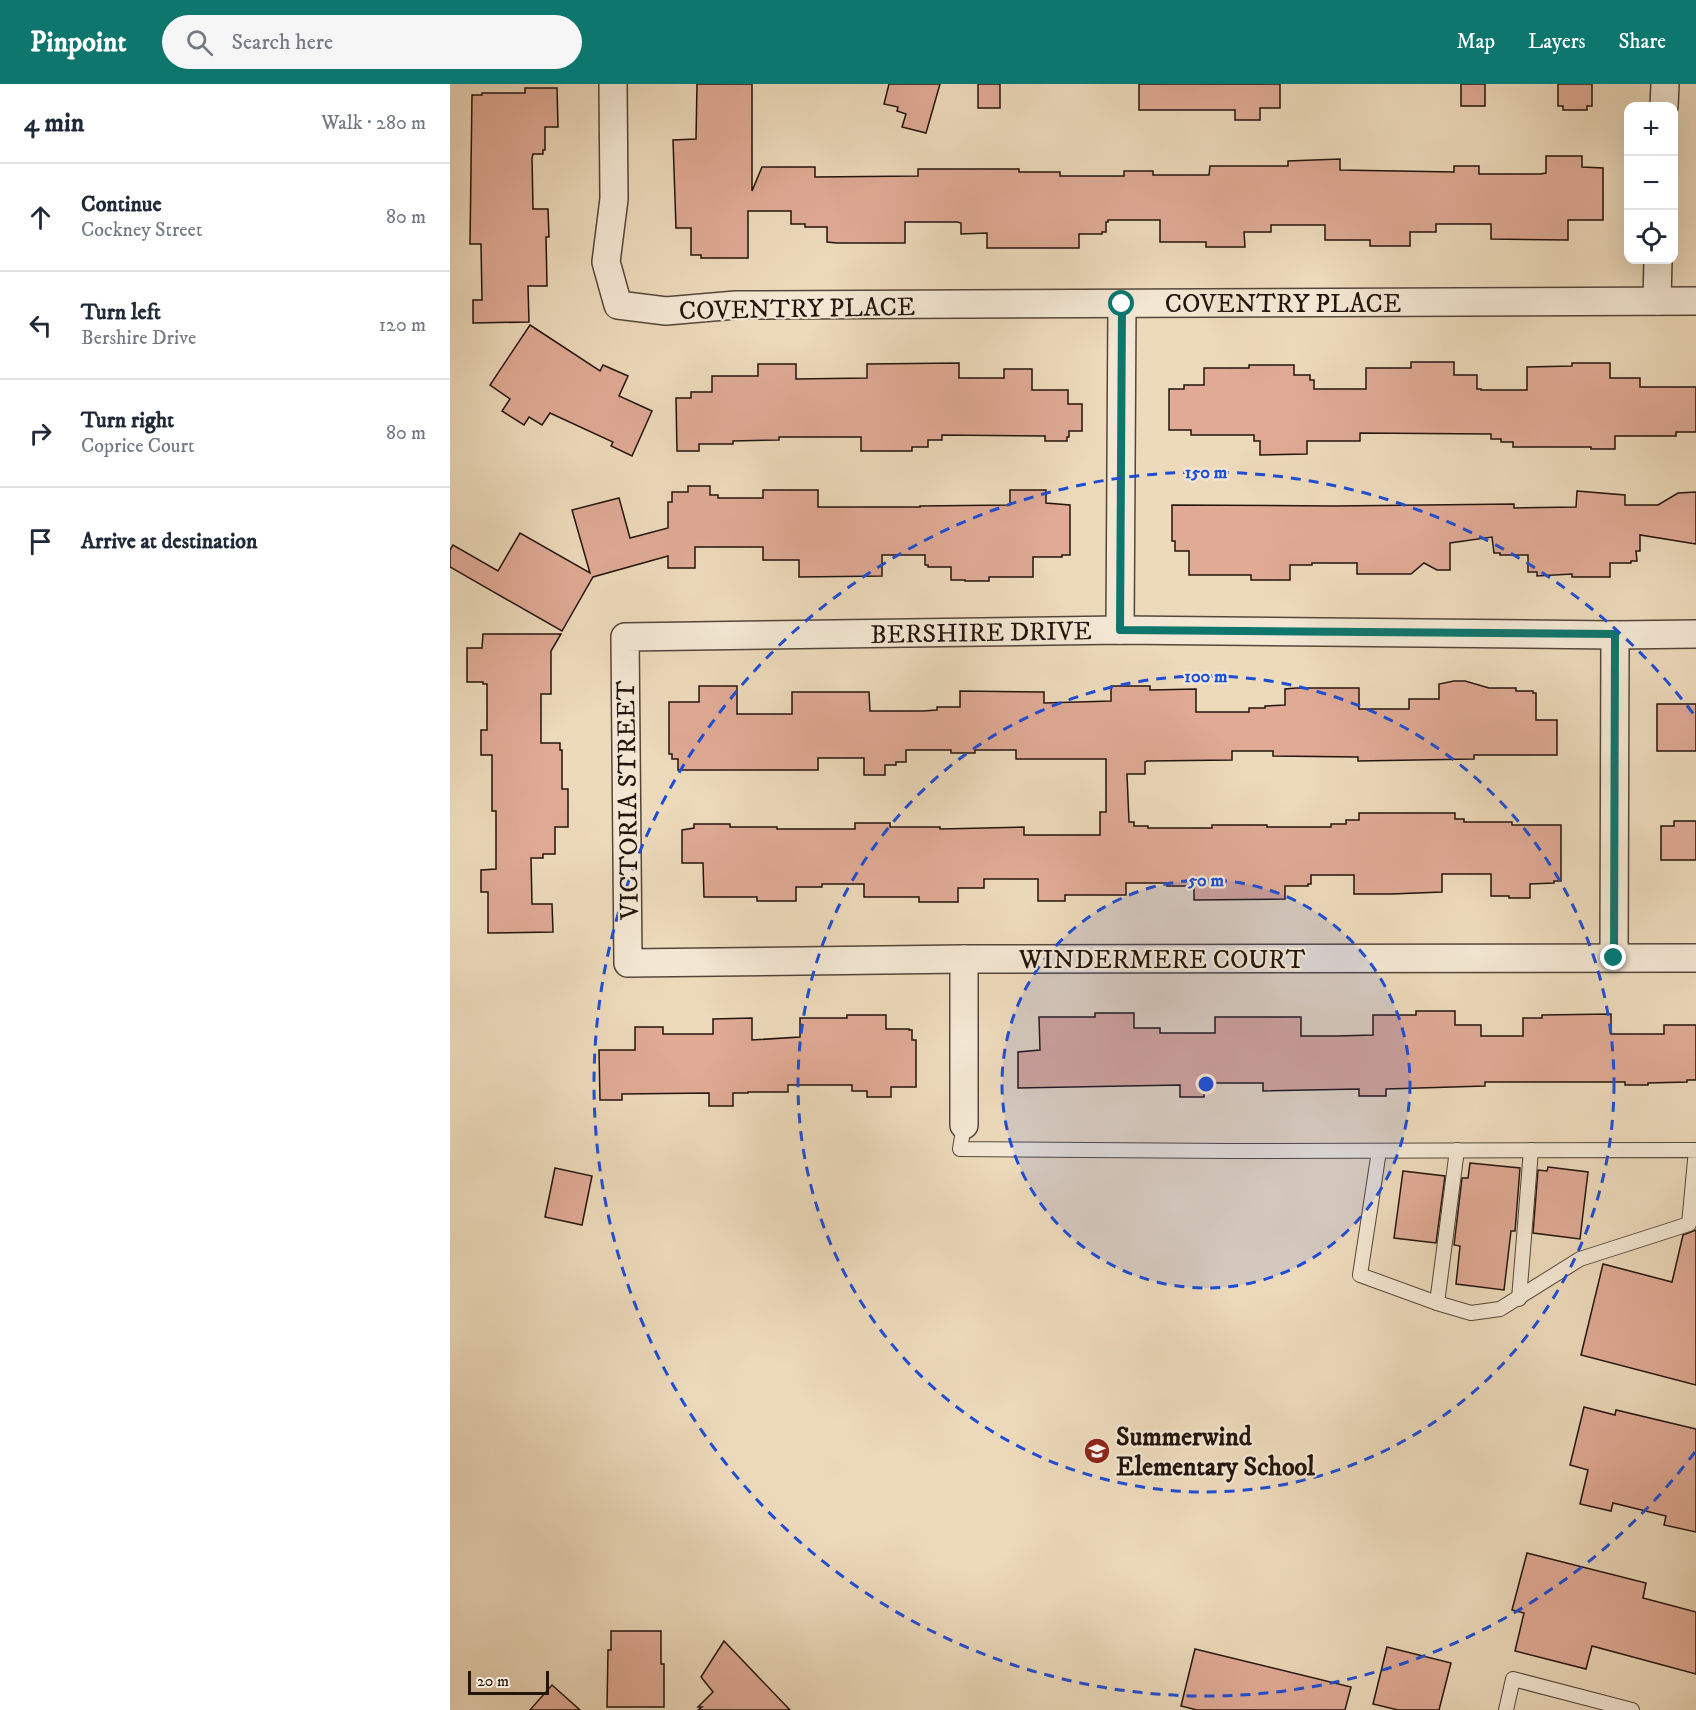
<!DOCTYPE html>
<html lang="en">
<head>
<meta charset="utf-8">
<style>
  body { margin:0; font-family:"IM FELL DW Pica",serif; background:#f6f6f7; color:#1f2937 }
  .controls { position:absolute; right:18px; top:18px; display:grid; overflow:hidden; border-radius:12px; box-shadow:0 6px 24px #0002 }
  .controls button { width:54px; height:54px; display:grid; place-items:center; padding:0; border:0; border-bottom:2px solid #e0e1e3; background:#fff; color:#1f2937; font:30px sans-serif }
  .scale { position:absolute; left:18px; bottom:15px; width:81px; box-sizing:border-box; padding-left:6px; border:3px solid #22150e; border-top:0; font-size:16px; line-height:21px; white-space:nowrap; color:#22150e; -webkit-text-stroke:4px #f3e7d3; paint-order:stroke }
  .stop { position:absolute; width:18px; height:18px; margin:-14px; border:4px solid #0f766e; border-radius:50%; background:#fff }
  .stop.end { background:#0f766e; border-color:#fff; box-shadow:0 2px 6px #0008 }
  .list { margin:0; padding:0; list-style:none }
  h2 { display:flex; justify-content:space-between; align-items:center; height:78px; margin:0; padding:0 24px; font-size:26px }
  h2 small { font-size:20px; font-weight:400; color:#747a83 }
  .list li { display:grid; grid-template-columns:39px 1fr auto; gap:18px; align-items:center; box-sizing:border-box; height:108px; padding:0 24px; border-top:2px solid #e0e1e3 }
  .list b { display:block; font-size:22px; white-space:nowrap }
  .list p { margin:0; font-size:20px; white-space:nowrap; color:#747a83 }
  .list em { font-size:20px; font-style:normal; color:#747a83 }
  .icon { flex:none; width:33px; height:33px; fill:none; stroke:currentColor; stroke-width:2; stroke-linecap:round; stroke-linejoin:round }
  .map { position:relative; flex:none; width:1246px; height:1626px; overflow:hidden }
  header { display:flex; align-items:center; gap:36px; box-sizing:border-box; height:84px; padding:0 30px; background:#0f766e; color:#fff }
  header strong { font-size:28px }
  nav { display:flex; gap:33px; margin-inline-start:auto; font-size:21px }
  .search { width:420px; height:54px; background:#f6f6f7; display:flex; align-items:center; gap:15px; box-sizing:border-box; padding:0 21px; border-radius:33px; color:#747a83; font-size:22px }
  main { display:flex }
  aside { flex:1; background:#fff }
  .map>svg:first-child { display:block }
  .building { fill:#e0aa95; stroke:#22150e; stroke-width:1.5 }
  .lines { fill:none; stroke-linecap:round; stroke-linejoin:round }
  .service-casing { stroke:#554639; stroke-width:16 }
  .minor-casing { stroke:#554639; stroke-width:30 }
  .service { stroke:#f3e7d3; stroke-width:14 }
  .minor { stroke:#f3e7d3; stroke-width:27 }
  .route { stroke:#0f766e; stroke-width:8 }
  .ring { fill:none; stroke:#1d4ed8; stroke-width:3; stroke-dasharray:10 8 }
  .labels { text-anchor:middle; stroke-width:4.5; stroke-linejoin:round; paint-order:stroke }
  .street-label { font-size:26px; fill:#22150e; stroke:#f3e7d3 }
  .poi-label { font-size:26px; font-weight:bold; fill:#22150e; stroke:#f3e7d3; text-anchor:start }
  .centre { fill:#1d4ed8; stroke:#f3e7d3; stroke-width:3 }
  .ring-label { font-size:18px; text-anchor:middle; font-weight:bold; fill:#1d4ed8; stroke:#f3e7d3; stroke-width:4.5; stroke-linejoin:round; paint-order:stroke }
</style>
</head>
<body>
<header>
<strong>Pinpoint</strong>
<div class="search"><svg class="icon" aria-label="search" viewBox="0 0 24 24"><circle cx="10" cy="10" r="6"/><path d="M15 15l6 6"/></svg>Search here</div>
<nav><a>Map</a><a>Layers</a><a>Share</a></nav>
</header>
<main>
<aside>
<h2>4 min<small>Walk · 280 m</small></h2>
<ul class="list">
<li><svg class="icon" aria-label="ahead" viewBox="0 0 24 24"><path d="M12 20V5M6 11l6-6 6 6"/></svg><div><b>Continue</b><p>Cockney Street</p></div><em>80 m</em></li>
<li><svg class="icon" aria-label="left" viewBox="0 0 24 24"><path d="M17 20v-9H6M10 6l-5 5 5 5"/></svg><div><b>Turn left</b><p>Bershire Drive</p></div><em>120 m</em></li>
<li><svg class="icon" aria-label="right" viewBox="0 0 24 24"><path d="M7 20v-9h11M14 6l5 5-5 5"/></svg><div><b>Turn right</b><p>Coprice Court</p></div><em>80 m</em></li>
<li><svg class="icon" aria-label="arrive" viewBox="0 0 24 24"><path d="M6 21V4h12l-3 4 3 4H6"/></svg><div><b>Arrive at destination</b></div></li>
</ul>
</aside>
<div class="map">
<svg width="1246" height="1626" viewBox="0 0 1246 1626">
  <rect width="100%" height="100%" fill="#eddabb"/>
  <filter id="stains"><feTurbulence type="fractalNoise" baseFrequency=".00333" numOctaves="4"/><feColorMatrix values="0 0 0 0 .2 0 0 0 0 .09 0 0 0 0 .02 0 0 0 .5 -.17"/></filter>
  <radialGradient id="worn" r=".72"><stop offset=".6" stop-color="#630" stop-opacity="0"/><stop offset="1" stop-color="#630" stop-opacity=".3"/></radialGradient>
  <g class="building">
    <path d="M247 0H302V107L312 83H365V93L468 92V85H569V88H610V92H674V87H703V91H759L760 82H838V77L890 75V86L1004 88V82H1029V90H1090L1096 89V72H1132V83L1153 84V136H1118V156L1041 155V140H986V148H960V162H920V156H875V141H821V148H794L795 163H756V158H710V136H658V138H656V148H652V150H629V164H537V149L511 150V139L507 138H455V159H387L377 158V143H355V140H341V127H298V174H251V171H241V144H226L223 56 246 55Z"/>
    <path d="M439 0H490L476 49 452 43 456 30 447 27 448 23 434 20Z"/>
    <rect x="528" y="0" width="22" height="24"/>
    <path d="M689 0H830V24H810V36H785V26H689Z"/>
    <rect x="1011" y="0" width="24" height="22"/>
    <path d="M1108 0H1142V22H1137V26H1113V22H1108Z"/>
    <path d="M75 4H107L108 43H95V66H93V70H83L82 74 83 125H98L99 153H96L97 202H78L79 238 23 239V216H32L31 160H20L22 11H32V9H75Z"/>
    <path d="M80 241 150 287 153 281 178 292 169 312 202 327 182 372 161 362 163 358 100 329 92 341 79 333 74 341 52 327 60 315 40 301Z"/>
    <path d="M961 278H1004V291H1027V305H1031V306H1077V283L1122 282V279H1160V294H1190V303H1246V348H1226V352H1165V365H1141V363H1063V358H1051V355H1041V350L910 349V357H857V370L810 371V357H804V351H741V346H719V305H734V301H754V284H799V281H844V291H860V296H864V305H916V284H961Z"/>
    <path d="M509 279V294H554V285H582V306H618V320H632V347H619V353H617V357H595V352L492 351V356H478V363H462V367H411V353H329V356L283 357V360H249V367H227L226 314H241V308H262V292H308V280H346V295L417 294V280Z"/>
    <path d="M238 402H260V411H268V414H313V406H368V423H470V422L560 421V406H596V419L620 421V471H612V473H583V493H539V497H515V496H501V483H478V481H475V471H432V492L349 493V476H313V463H245V484H218V472L143 493 112 547 0 483V466L3 461 48 487 70 449 140 489 122 426 169 414 180 454 218 444V418H222V408H238Z"/>
    <path d="M1127 407 1175 411V421H1208L1228 409 1246 408V460L1190 451V467H1186L1187 477H1181V479H1160V493H1122V490L1087 492V488H1078V471H1050V469H1044L1042 453 1000 459V486H987L974 479 961 490H907V479H862V481H840V496H801V491H739V467H725V457H722V421L884 422 1064 420V424L1126 423Z"/>
    <path d="M33 550H111L101 567V610H91V659H110V666H112V705H118V743H105V770H93V774H81L82 820H102L103 848 38 849V808H31V786L46 785V727H42V671H31V646H37V600H33V598H17V564H32Z"/>
    <path d="M1004 597H1015L1039 604H1066V607H1083V609H1086V636H1107V671H1024V675L908 677V673L823 672V667H782V676L697 677 695 678V690H677L679 738H684V742H698V744H762V741H817V743H881V740H896V736H909V729H1005V735H1014V738H1062V741H1111V797H1104V799L1080 800V814H1059V812H1041V790H992V808L941 810H904V791H861V800H858V802H835V815L744 816V802H717V799H676V811H615V817H588V795H534V804H508V818H469V813H414V800H372V803H346V817H307V813H254L253 779H232V746L244 744V740H280V743H327V745H405V739H440V743H490V745L574 743V751H650V728H656V675H566V666H525V669H501V666H456V678H446V681H435V691H414V674H368V686H228V675H222V670H219V618H249V602H287V630H342V608H419L420 627H473L487 626V623H510V607L594 608V619L661 617V602H700V606L746 605V628H799V624H815V622L835 621V605L846 604H909V625H959V615H989V600Z"/>
    <rect x="1207" y="620" width="39" height="47"/>
    <path d="M1224 737H1246V776H1211V742H1224Z"/>
    <path d="M966 927H1005V941H1031V952H1073V934H1092V931L1161 930V950H1214V941H1246V996H1237V998L1198 999V1001H1175V998H1035V1002L936 1005V1012H909V1005L813 1007V999H754V1013H730V1001L568 1004V968L590 966 589 933H645V929H684V944H710V949H765V933H851V952H887L923 951V931H966Z"/>
    <path d="M397 931H436V945H459V946H462V956H466V1003H441V1013H417V1007H402V1001H338V1008H298V1009H283V1022H259V1009L172 1010V1016H150L149 966H185V943H213V950H263V935L302 934V956L350 953V934H397Z"/>
    <path d="M1020 1079 1070 1084 1065 1147H1061L1054 1206 1006 1200 1010 1162 1004 1161 1012 1094H1018Z"/>
    <path d="M1098 1083 1138 1088 1130 1155 1083 1149 1088 1086 1097 1087Z"/>
    <path d="M105 1084 142 1092 132 1141 95 1133Z"/>
    <path d="M953 1087 995 1092 986 1159 944 1154Z"/>
    <path d="M1246 1146V1301L1131 1271 1153 1180 1222 1198 1233 1151Z"/>
    <path d="M1134 1323 1165 1331 1166 1326 1246 1345V1448L1214 1441 1216 1432 1163 1419 1161 1427 1130 1420 1138 1386 1120 1381Z"/>
    <path d="M1077 1469 1196 1499 1193 1514 1246 1528V1590L1142 1562 1136 1585 1065 1567 1074 1529 1062 1526Z"/>
    <path d="M161 1547H211V1580H214V1623H157L158 1566H161Z"/>
    <path d="M274 1557 340 1626H248L252 1623H248L263 1608 251 1593Z"/>
    <path d="M937 1563 1001 1579 989 1626H948L923 1620Z"/>
    <path d="M745 1565 901 1603 895 1626H747L731 1622Z"/>
    <path d="M102 1601 130 1626H80Z"/>
  </g>
  <g class="lines">
    <g class="service-casing">
      <g id="service">
        <path d="M514 1041 510 1065 781 1067 1246 1066 1239 1140 1130 1175 1050 1225 1021 1229 987 1219 910 1191 929 1067"/>
        <path d="M1069 1215 1081 1066"/>
        <path d="M987 1219 1007 1066"/>
        <path d="M1056 1626 1063 1595 1182 1626"/>
      </g>
    </g>
    <g class="minor-casing">
      <g id="minor">
        <path d="M163 0 164 115 156 178 168 221 216 227 286 221 1246 217"/>
        <path d="M1214 22 1215 0"/>
        <path d="M1207 217 1208 176"/>
        <path d="M670 546 672 220"/>
        <path d="M1246 550 1165 551 670 546 175 553 178 879 514 875 1246 874"/>
        <path d="M1164 874 1165 551"/>
        <path d="M514 875V1041"/>
      </g>
    </g>
    <use href="#service" class="service"/>
    <use href="#minor" class="minor"/>
  </g>
  <g class="lines">
    <path class="route" d="M672 220 670 546 1165 550 1164 874"/>
  </g>
  <circle cx="756" cy="1000" r="204" fill="#1d4ed8" fill-opacity=".12"/>
  <g class="ring">
    <circle cx="756" cy="1000" r="204"/>
    <circle cx="756" cy="1000" r="408"/>
    <path d="M1245 1368A612 612 0 1 1 1245 632"/>
  </g>
  <defs>
    <g id="school-disc" transform="scale(1.35)"><circle r="9.5" fill="#8f2418" stroke="#f3e7d3"/><path d="M0-5L7-2L0 1L-7-2ZM-4 1L0 2.5L4 1V4Q0 6-4 4Z" fill="#fff"/></g>
  </defs>
  <g fill-rule="evenodd">
    <use href="#school-disc" x="647" y="1367"/>
  </g>
  <g class="labels">
    <g class="street-label">
      <text x="833" y="228">COVENTRY PLACE</text>
      <text transform="translate(347 224) rotate(-1)" y="9">COVENTRY PLACE</text>
      <text transform="translate(531 548) rotate(-1)" y="9">BERSHIRE DRIVE</text>
      <text transform="translate(177 716) rotate(-91)" y="9">VICTORIA STREET</text>
      <text x="712" y="884">WINDERMERE COURT</text>
    </g>
    <g class="poi-label">
      <text x="666" y="1361">Summerwind<tspan x="666" dy="30">Elementary School</tspan></text>
    </g>
  </g>
  <circle cx="756" cy="1000" r="9" class="centre"/>
  <g class="ring-label">
    <text x="756" y="394">150 m</text>
    <text x="756" y="598">100 m</text>
    <text x="756" y="802">50 m</text>
  </g>
  <rect width="100%" height="100%" filter="url(#stains)"/>
  <rect width="100%" height="100%" fill="url(#worn)"/>
</svg>
<div class="controls">
<button>+</button>
<button>−</button>
<button><svg class="icon" aria-label="locate" viewBox="0 0 24 24"><circle cx="12" cy="12" r="6"/><path d="M12 2v4M12 18v4M2 12h4M18 12h4"/></svg></button>
</div>
<div class="scale">20 m</div>
<div class="stop" style="left:672px;top:220px"></div>
<div class="stop end" style="left:1164px;top:874px"></div>
</div>
</main>
</body>
</html>
